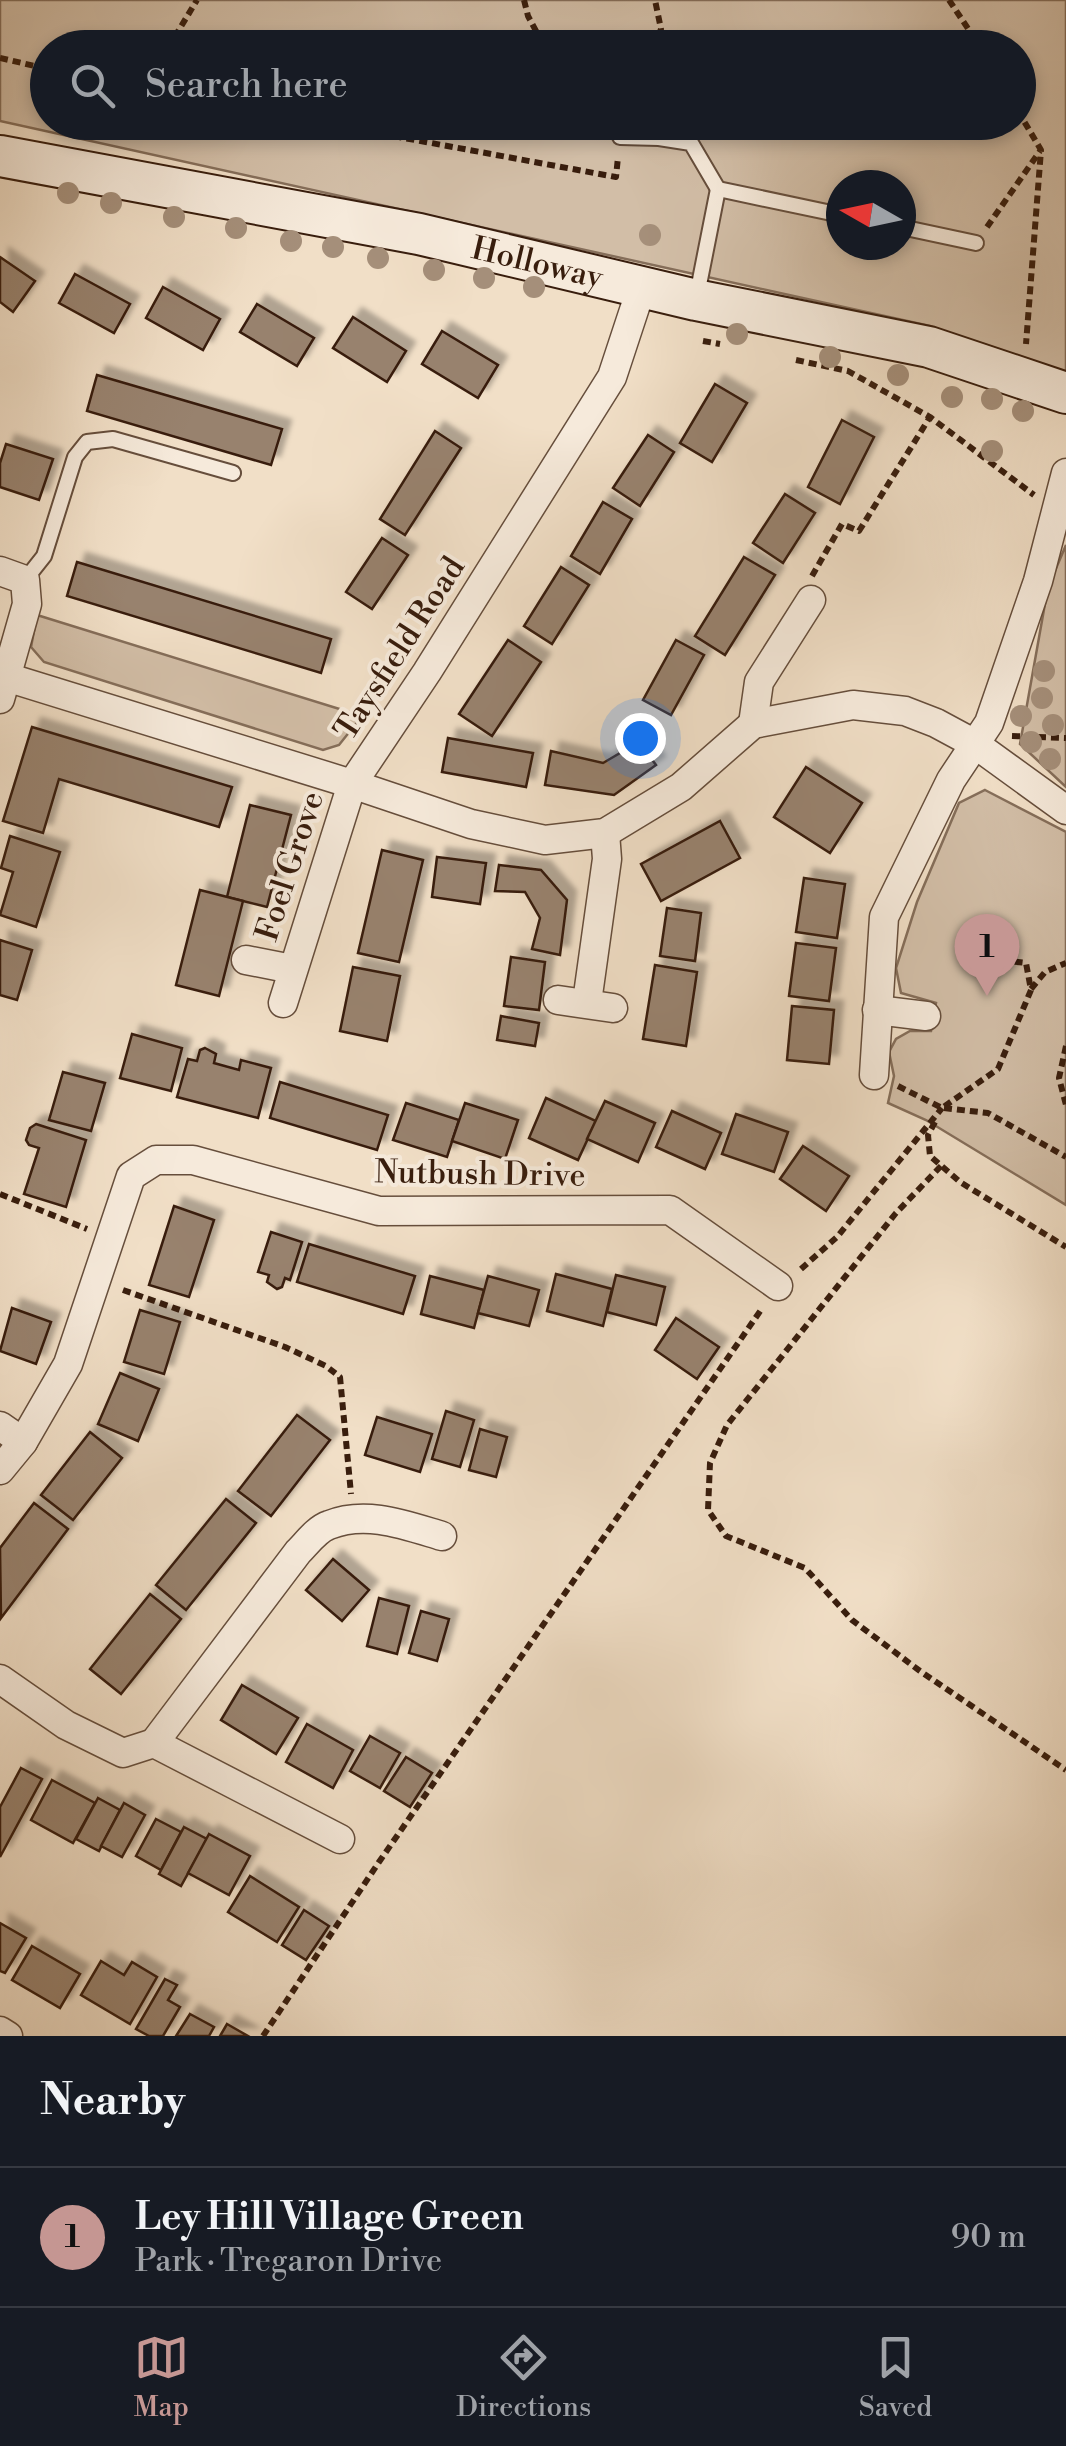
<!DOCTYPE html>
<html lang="en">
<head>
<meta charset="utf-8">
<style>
  body { margin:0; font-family:"Libre Bodoni",serif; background:#20242c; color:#f1f3f6 }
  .compass { position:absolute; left:826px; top:170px; width:90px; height:90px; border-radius:50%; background:#171b24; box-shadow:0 5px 15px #0003; rotate:279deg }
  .you { position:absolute; left:640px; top:738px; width:35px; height:35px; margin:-25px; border:8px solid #fff; border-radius:50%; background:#1a73e8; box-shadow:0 0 0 15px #1a73e833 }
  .badge { display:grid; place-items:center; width:65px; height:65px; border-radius:50%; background:#c59692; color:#111; font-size:32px; font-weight:700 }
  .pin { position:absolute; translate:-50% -82px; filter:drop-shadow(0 2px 5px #0008) }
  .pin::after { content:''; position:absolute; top:52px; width:35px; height:30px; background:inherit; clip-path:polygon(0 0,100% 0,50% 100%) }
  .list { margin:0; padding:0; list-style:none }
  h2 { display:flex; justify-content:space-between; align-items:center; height:130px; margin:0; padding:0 40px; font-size:42px }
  h2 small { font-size:32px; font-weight:400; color:#9ea1a6 }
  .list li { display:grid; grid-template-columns:65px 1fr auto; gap:30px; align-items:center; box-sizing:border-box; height:140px; padding:0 40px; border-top:2px solid #363941 }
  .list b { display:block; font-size:38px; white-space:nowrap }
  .list p { margin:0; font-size:32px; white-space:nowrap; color:#9ea1a6 }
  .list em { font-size:32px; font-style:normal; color:#9ea1a6 }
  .icon { flex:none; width:55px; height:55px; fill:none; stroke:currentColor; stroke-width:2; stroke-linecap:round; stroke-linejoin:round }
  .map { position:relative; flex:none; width:1066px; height:2036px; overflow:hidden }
  .search { position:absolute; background:#171b24; box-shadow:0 5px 15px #0003; left:30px; right:30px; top:30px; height:110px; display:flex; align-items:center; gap:25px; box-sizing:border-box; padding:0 35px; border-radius:55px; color:#9ea1a6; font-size:38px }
  .sheet { height:270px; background:#171b24 }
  nav { display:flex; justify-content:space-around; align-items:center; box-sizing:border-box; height:140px; border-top:2px solid #363941; background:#171b24; font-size:28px; color:#9ea1a6 }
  nav a { display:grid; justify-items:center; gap:5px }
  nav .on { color:#c59692 }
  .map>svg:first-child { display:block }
  .green { fill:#d2bea7; stroke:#856e5a; stroke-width:2.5; fill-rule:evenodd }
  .building { fill:#98826e; stroke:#381d0d; stroke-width:2.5; filter:url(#shadow) }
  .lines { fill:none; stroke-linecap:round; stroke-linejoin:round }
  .lane-casing { stroke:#664e3c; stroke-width:18 }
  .street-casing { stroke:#664e3c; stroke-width:31 }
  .secondary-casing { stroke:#381d0d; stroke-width:44 }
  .path { stroke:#381d0d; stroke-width:6; stroke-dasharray:8 5; stroke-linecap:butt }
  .lane { stroke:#f6eadb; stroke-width:14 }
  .street { stroke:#f6eadb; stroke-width:28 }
  .secondary { stroke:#f6eadb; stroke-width:40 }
  .tree { fill:#a58f7a }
  .labels { text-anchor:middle; stroke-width:8; stroke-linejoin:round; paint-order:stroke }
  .street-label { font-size:32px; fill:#381d0d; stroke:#f6eadb }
</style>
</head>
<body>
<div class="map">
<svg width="1066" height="2036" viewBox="0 0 1066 2036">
  <defs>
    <filter id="shadow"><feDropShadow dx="9" dy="-9" stdDeviation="2.5" flood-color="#0004"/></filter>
  </defs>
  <rect width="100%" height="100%" fill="#f1dfc7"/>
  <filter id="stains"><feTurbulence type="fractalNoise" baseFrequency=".002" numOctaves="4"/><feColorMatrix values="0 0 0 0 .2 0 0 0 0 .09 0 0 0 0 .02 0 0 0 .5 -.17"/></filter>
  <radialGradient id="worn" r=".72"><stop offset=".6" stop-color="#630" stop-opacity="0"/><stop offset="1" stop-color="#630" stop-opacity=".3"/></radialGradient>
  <g class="green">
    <path d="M0 0H1066V376L930 326 0 121ZM48 48H1018V122H48ZM841 185H901V245H841Z"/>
    <path d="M1066 545V787L1020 744 1048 587Z"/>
    <path d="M37 615 362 716 339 745 323 750 44 662 31 647Z"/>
    <path d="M985 790 1066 832V1205L926 1120 888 1103 894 1076 889 1052 896 1039 910 1031H931L936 1003 901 993 896 968 917 902 959 803Z"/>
  </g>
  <g class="building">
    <path d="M0 257 35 281 13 312 0 302Z"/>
    <path d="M75 274 130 304 114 333 59 303Z"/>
    <path d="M163 287 220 319 203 350 146 318Z"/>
    <path d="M257 304 314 338 297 366 240 332Z"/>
    <path d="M353 317 406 351 387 382 333 348Z"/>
    <path d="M442 331 498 365 478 398 422 364Z"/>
    <path d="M97 375 282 429 271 465 87 411Z"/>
    <path d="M715 384 747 403 712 462 680 443Z"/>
    <path d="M842 420 874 437 840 504 808 487Z"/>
    <path d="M435 431 461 448 405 535 380 519Z"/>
    <path d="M648 435 674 452 640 506 613 488Z"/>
    <path d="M6 444 53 459 39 500 0 487V463Z"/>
    <path d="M785 494 815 513 783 563 753 543Z"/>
    <path d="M603 502 632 519 600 574 571 556Z"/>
    <path d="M382 538 408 555 372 609 346 592Z"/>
    <path d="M744 557 775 575 725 655 695 636Z"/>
    <path d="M77 562 331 639 321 673 67 596Z"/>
    <path d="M561 567 589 585 552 644 524 626Z"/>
    <path d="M508 640 541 662 492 736 459 714Z"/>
    <path d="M676 640 704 655 671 715 643 700Z"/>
    <path d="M32 727 232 787 219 827 59 779 43 833 3 821Z"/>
    <path d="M448 738 533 753 526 787 442 772Z"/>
    <path d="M639 742 656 765 614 795 545 785 551 751 603 763Z"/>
    <path d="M806 767 862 803 830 853 774 817Z"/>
    <path d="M250 805 291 815 267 907 227 897Z"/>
    <path d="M720 821 740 858 661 901 641 864Z"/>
    <path d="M10 836 60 852 36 927 0 915 13 872 1 868Z"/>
    <path d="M382 850 423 860 399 962 358 953Z"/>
    <path d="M437 857 486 863 480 904 432 897Z"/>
    <path d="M499 865 541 870 567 900 560 955 532 949 540 918 525 892 495 891Z"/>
    <path d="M804 878 845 884 837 938 796 932Z"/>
    <path d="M200 890 243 901 219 996 176 985Z"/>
    <path d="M667 908 701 913 695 961 660 956Z"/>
    <path d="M0 940 32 950 17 1000 0 995Z"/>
    <path d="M796 943 836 948 829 1001 789 996Z"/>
    <path d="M511 957 545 962 539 1010 504 1006Z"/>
    <path d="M655 965 697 972 686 1046 643 1039Z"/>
    <path d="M353 967 400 976 387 1041 340 1031Z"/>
    <path d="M792 1006 834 1010 829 1064 787 1060Z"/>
    <path d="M501 1016 539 1023 535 1046 497 1040Z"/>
    <path d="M132 1034 182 1048 171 1091 120 1078Z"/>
    <path d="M205 1048 216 1054 214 1063 239 1070 241 1060 271 1068 258 1118 177 1097 188 1059 197 1061 200 1050Z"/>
    <path d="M63 1072 105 1083 91 1131 49 1120Z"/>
    <path d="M280 1082 388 1115 377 1150 270 1118Z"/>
    <path d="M546 1098 596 1121 578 1160 529 1138Z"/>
    <path d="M605 1101 655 1123 638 1162 587 1139Z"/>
    <path d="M406 1103 459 1120 447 1157 393 1140Z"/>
    <path d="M465 1103 518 1120 505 1159 452 1141Z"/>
    <path d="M672 1111 721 1133 705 1169 656 1147Z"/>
    <path d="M736 1114 788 1132 774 1172 722 1154Z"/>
    <path d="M36 1124 86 1140 66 1207 24 1194 39 1148 29 1145 26 1140 30 1128Z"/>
    <path d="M803 1146 849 1176 826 1211 780 1179Z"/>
    <path d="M174 1206 214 1220 189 1297 149 1285Z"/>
    <path d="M271 1232 302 1242 290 1280 285 1278 282 1287 277 1289 267 1282 269 1275 258 1272Z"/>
    <path d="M309 1244 415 1276 403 1314 297 1282Z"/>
    <path d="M556 1274 612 1289 603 1326 547 1311Z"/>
    <path d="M616 1275 665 1287 656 1325 607 1312Z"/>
    <path d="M430 1276 484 1290 474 1328 421 1314Z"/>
    <path d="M488 1276 539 1290 529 1326 478 1313Z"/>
    <path d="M12 1308 51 1322 36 1364 0 1351Z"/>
    <path d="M140 1310 180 1322 164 1374 124 1362Z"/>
    <path d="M676 1318 719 1347 697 1379 655 1350Z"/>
    <path d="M120 1373 159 1389 138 1441 98 1424Z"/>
    <path d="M446 1411 474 1420 460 1467 432 1459Z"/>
    <path d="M297 1415 330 1440 271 1516 238 1491Z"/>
    <path d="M377 1417 432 1434 420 1472 365 1455Z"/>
    <path d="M480 1429 507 1437 496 1477 469 1470Z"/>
    <path d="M90 1432 122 1458 73 1520 41 1495Z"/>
    <path d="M226 1499 256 1523 186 1610 156 1585Z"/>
    <path d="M34 1503 68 1529 1 1618 0 1548Z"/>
    <path d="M333 1559 369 1590 342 1621 306 1590Z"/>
    <path d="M150 1594 181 1619 121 1694 90 1669Z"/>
    <path d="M379 1598 409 1606 397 1654 367 1646Z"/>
    <path d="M421 1611 449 1619 437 1661 409 1653Z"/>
    <path d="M242 1685 298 1718 276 1754 221 1720Z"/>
    <path d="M307 1724 353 1750 333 1788 286 1762Z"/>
    <path d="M370 1736 400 1753 380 1788 350 1771Z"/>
    <path d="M406 1757 432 1773 410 1807 384 1791Z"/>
    <path d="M21 1768 42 1779 0 1857V1807Z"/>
    <path d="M52 1780 95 1803 73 1843 31 1820Z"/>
    <path d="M98 1798 120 1810 99 1851 76 1839Z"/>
    <path d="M124 1803 145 1815 122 1857 101 1846Z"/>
    <path d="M156 1819 181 1832 161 1870 136 1856Z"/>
    <path d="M184 1827 207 1839 181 1886 159 1874Z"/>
    <path d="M209 1834 250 1856 229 1895 188 1873Z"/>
    <path d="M250 1876 299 1907 277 1942 228 1912Z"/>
    <path d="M304 1910 329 1926 306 1960 282 1945Z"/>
    <path d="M0 1923 26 1938 5 1973 0 1971Z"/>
    <path d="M32 1946 80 1974 60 2008 12 1980Z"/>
    <path d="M101 1961 124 1975 132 1962 157 1977 130 2024 81 1995Z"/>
    <path d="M165 1979 177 1985 168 2000 180 2007 163 2036H149L136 2029Z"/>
    <path d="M190 2014 214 2027 209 2036H176Z"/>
    <path d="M227 2024 248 2036H220Z"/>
  </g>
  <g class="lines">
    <g class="lane-casing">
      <g id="lane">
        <path d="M620 137 659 138 691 143 718 189"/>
        <path d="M901 227 976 243"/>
        <path d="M697 295 718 189 841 215"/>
        <path d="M25 580 44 556 75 457 87 442 113 439 233 473"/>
      </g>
    </g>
    <g class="street-casing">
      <g id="street">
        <path d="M0 571 25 580 27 604 0 699"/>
        <path d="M0 675 352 784 471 824 545 840 605 833 681 787 753 724 853 705 905 711 936 723 975 744 1066 810"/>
        <path d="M753 724 759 682 811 600"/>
        <path d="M246 960 292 969"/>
        <path d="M558 1000 613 1008"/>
        <path d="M587 1002 607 859 605 833"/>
        <path d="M283 1003 352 784 427 672 612 377 642 286"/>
        <path d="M877 1010 926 1016"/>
        <path d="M874 1075 884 917 951 780 989 723 1038 581 1066 473"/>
        <path d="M0 1426 23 1442"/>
        <path d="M0 1470 23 1442 68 1364 131 1176 156 1160H193L379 1211 670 1210 778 1286"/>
        <path d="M0 1679 66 1725 123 1753 154 1743 340 1839"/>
        <path d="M154 1743 298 1552C307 1543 317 1529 329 1525 366 1510 405 1525 442 1536"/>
        <path d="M0 2031 8 2036"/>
      </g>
    </g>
    <g class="secondary-casing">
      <g id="secondary">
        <path id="s1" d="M0 156 419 234 696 300 929 347 1066 393"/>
      </g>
    </g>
    <g class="path">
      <path d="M524 0 528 16 545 48"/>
      <path d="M949 0 981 48"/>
      <path d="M168 48 197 0"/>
      <path d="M654 48 661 29 655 0"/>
      <path d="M0 58 48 69"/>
      <path d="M1018 111 1041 150 1026 344"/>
      <path d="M317 122 616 177 618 157"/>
      <path d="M987 227 1040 151"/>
      <path d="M703 341 720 344"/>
      <path d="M796 360 848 371 930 417 1034 495"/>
      <path d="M812 576 842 524 859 531 930 417"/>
      <path d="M1012 736 1066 738"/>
      <path d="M1031 989 1045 972 1066 963"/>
      <path d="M1066 1046 1059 1078 1066 1105"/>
      <path d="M898 1086 942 1108 998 1069 1031 990 1026 963 991 959"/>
      <path d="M944 1108 988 1113 1066 1157"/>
      <path d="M935 1122 928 1135 930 1156 960 1182 1066 1247"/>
      <path d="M941 1166 896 1213 727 1425 710 1463 708 1510 726 1536 805 1568 852 1620 920 1671 1066 1770"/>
      <path d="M0 1194 87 1229"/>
      <path d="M801 1269 837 1237 942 1108"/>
      <path d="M123 1290 285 1347 326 1366 340 1377 351 1494"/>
      <path d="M263 2036 379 1862 763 1307"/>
    </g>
    <use href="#lane" class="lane"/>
    <use href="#street" class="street"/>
    <use href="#secondary" class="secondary"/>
  </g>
  <g class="tree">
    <circle cx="68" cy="193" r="11"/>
    <circle cx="111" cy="203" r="11"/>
    <circle cx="174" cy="217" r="11"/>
    <circle cx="236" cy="228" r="11"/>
    <circle cx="650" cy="235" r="11"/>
    <circle cx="291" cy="241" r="11"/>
    <circle cx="333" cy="247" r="11"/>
    <circle cx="378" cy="258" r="11"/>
    <circle cx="434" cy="270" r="11"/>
    <circle cx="484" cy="278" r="11"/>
    <circle cx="534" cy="287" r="11"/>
    <circle cx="737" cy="334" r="11"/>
    <circle cx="830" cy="357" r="11"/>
    <circle cx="898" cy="375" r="11"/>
    <circle cx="952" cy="397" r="11"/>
    <circle cx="992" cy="399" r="11"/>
    <circle cx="1023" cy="411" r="11"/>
    <circle cx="992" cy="451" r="11"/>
    <circle cx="1044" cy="671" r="11"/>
    <circle cx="1042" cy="698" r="11"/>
    <circle cx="1021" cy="716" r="11"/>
    <circle cx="1053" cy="725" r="11"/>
    <circle cx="1031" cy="742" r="11"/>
    <circle cx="1050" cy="759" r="11"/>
  </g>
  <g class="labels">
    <g class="street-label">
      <text dy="11" stroke="none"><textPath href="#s1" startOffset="548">Holloway</textPath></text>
      <text transform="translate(399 648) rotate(-57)" y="11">Taysfield Road</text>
      <text transform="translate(289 866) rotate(-72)" y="11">Foel Grove</text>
      <text transform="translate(480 1173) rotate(1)" y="11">Nutbush Drive</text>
    </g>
  </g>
  <rect width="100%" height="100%" filter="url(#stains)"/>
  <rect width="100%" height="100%" fill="url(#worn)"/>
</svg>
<svg class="compass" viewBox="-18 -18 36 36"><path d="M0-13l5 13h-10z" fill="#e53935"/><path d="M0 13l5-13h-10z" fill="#9ea1a6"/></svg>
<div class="you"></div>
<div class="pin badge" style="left:987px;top:996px">1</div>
<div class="search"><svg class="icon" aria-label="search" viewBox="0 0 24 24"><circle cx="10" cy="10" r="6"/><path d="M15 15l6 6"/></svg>Search here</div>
</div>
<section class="sheet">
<h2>Nearby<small></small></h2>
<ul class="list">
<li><span class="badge">1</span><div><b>Ley Hill Village Green</b><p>Park · Tregaron Drive</p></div><em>90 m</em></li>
</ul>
</section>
<nav>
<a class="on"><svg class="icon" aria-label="map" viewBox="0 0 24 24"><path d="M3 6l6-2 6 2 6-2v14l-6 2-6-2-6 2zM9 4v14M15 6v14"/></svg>Map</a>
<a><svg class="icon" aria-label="directions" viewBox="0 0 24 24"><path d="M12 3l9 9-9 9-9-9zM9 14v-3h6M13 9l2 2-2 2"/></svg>Directions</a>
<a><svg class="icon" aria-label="saved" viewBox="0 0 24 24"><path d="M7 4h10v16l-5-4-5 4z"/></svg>Saved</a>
</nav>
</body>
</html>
